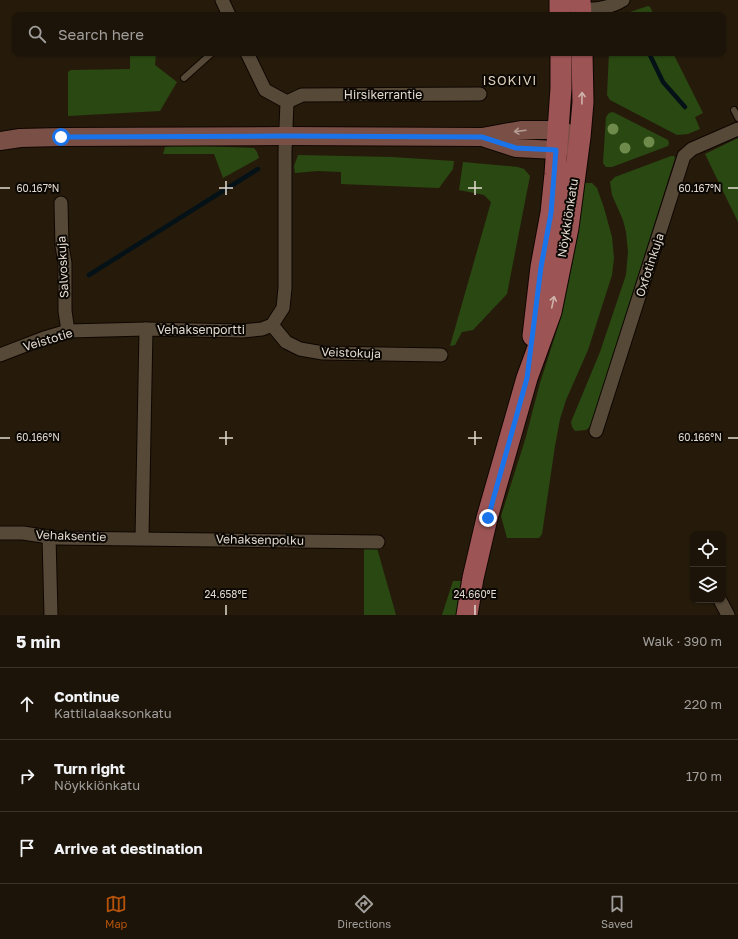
<!DOCTYPE html>
<html lang="en">
<head>
<meta charset="utf-8">
<style>
  body { margin:0; font-family:"Golos Text",sans-serif; background:#292116; color:#f1f3f6 }
  .controls { position:absolute; right:12px; bottom:12px; display:grid; overflow:hidden; border-radius:8px; box-shadow:0 1px 3px #0004 }
  .controls button { width:36px; height:36px; display:grid; place-items:center; padding:0; border:0; border-bottom:1px solid #3a3329; background:#1c1408; color:#f1f3f6; font:20px sans-serif }
  .stop { position:absolute; width:12px; height:12px; margin:-9px; border:3px solid #1a73e8; border-radius:50%; background:#fff }
  .stop.end { background:#1a73e8; border-color:#fff; box-shadow:0 1px 4px #0008 }
  .list { margin:0; padding:0; list-style:none }
  h2 { display:flex; justify-content:space-between; align-items:center; height:52px; margin:0; padding:0 16px; font-size:17px }
  h2 small { font-size:13px; font-weight:400; color:#a09e9c }
  .list li { display:grid; grid-template-columns:26px 1fr auto; gap:12px; align-items:center; box-sizing:border-box; height:72px; padding:0 16px; border-top:1px solid #3a3329 }
  .list b { display:block; font-size:15px; white-space:nowrap }
  .list p { margin:0; font-size:13px; white-space:nowrap; color:#a09e9c }
  .list em { font-size:13px; font-style:normal; color:#a09e9c }
  .icon { flex:none; width:22px; height:22px; fill:none; stroke:currentColor; stroke-width:2; stroke-linecap:round; stroke-linejoin:round }
  .map { position:relative; flex:none; width:738px; height:615px; overflow:hidden }
  .search { position:absolute; background:#1c1408; box-shadow:0 1px 3px #0004; left:12px; right:12px; top:12px; height:44px; display:flex; align-items:center; gap:10px; box-sizing:border-box; padding:0 14px; border-radius:8px; color:#a09e9c; font-size:15px }
  .sheet { height:268px; background:#1c1408 }
  nav { display:flex; justify-content:space-around; align-items:center; box-sizing:border-box; height:56px; border-top:1px solid #3a3329; background:#1c1408; font-size:11px; color:#a09e9c }
  nav a { display:grid; justify-items:center; gap:2px }
  nav .on { color:#b45309 }
  .map>svg:first-child { display:block }
  .green { fill:#2a4812 }
  .lines { fill:none; stroke-linecap:round; stroke-linejoin:round }
  .stream { stroke:#041217; stroke-width:4.5 }
  .lane-casing { stroke:#0e0600; stroke-width:8 }
  .street-casing { stroke:#0e0600; stroke-width:15 }
  .secondary-casing { stroke:#0e0600; stroke-width:20 }
  .primary-casing { stroke:#0e0600; stroke-width:23 }
  .lane { stroke:#564938; stroke-width:6 }
  .street { stroke:#564938; stroke-width:13 }
  .secondary { stroke:#7a4f46; stroke-width:18 }
  .primary { stroke:#9d5454; stroke-width:21 }
  .tree { fill:#6e8b4b }
  .oneway { stroke:#cdb2ab }
  .oneway2 { stroke:#b39b92 }
  .route { stroke:#1a73e8; stroke-width:5 }
  .ticks { fill:none; stroke:#e2dad0; stroke-width:1.5 }
  .labels { text-anchor:middle; stroke-width:4; stroke-linejoin:round; paint-order:stroke }
  .street-label { font-size:12px; fill:#e2dad0; stroke:#0b0702 }
  .neighbourhood-label { font-size:13px; letter-spacing:1px; fill:#ded0bb; stroke:#0b0702 }
  .ticks-label { font-size:10px; text-anchor:middle; fill:#e2dad0; stroke:#0b0702; stroke-width:4; stroke-linejoin:round; paint-order:stroke }
</style>
</head>
<body>
<div class="map">
<svg width="738" height="615" viewBox="0 0 738 615">
  <rect width="100%" height="100%" fill="#261b0b"/>
  <g class="green">
    <path d="M648 6 650 7 654 15H621Z"/>
    <path d="M130 53H156L155 65 177 82 160 111 68 116V72L71 70 130 69Z"/>
    <path d="M609 53H673L703 113 695 117 700 129 688 134 677 135 610 100 607 95Z"/>
    <path d="M613 112 668 140 669 143 668 146 612 167H606L603 163 606 117 609 113Z"/>
    <path d="M738 138V222L705 154Z"/>
    <path d="M180 145 254 148 257 152 259 158 223 178 214 154H163L165 147Z"/>
    <path d="M298 155 392 157 454 161 453 169 439 188 341 184V172L318 171 295 173 294 166Z"/>
    <path d="M671 156H674L675 158 591 426 586 430 575 431 572 427 571 422 600 352 626 275 628 252 626 232 623 220 612 195 610 182 615 177Z"/>
    <path d="M463 162 518 167 524 169 530 176 507 294 473 330 462 332 455 345 450 346 491 202 484 195 459 190Z"/>
    <path d="M584 183H592L597 188 604 208 612 237 614 258 612 275 588 350 566 400 560 419 555 446 542 534 539 538H507L501 516 525 440 540 383 556 333 572 266 579 228Z"/>
    <path d="M377 548 396 615H364V549Z"/>
    <path d="M453 581H461L456 615H442Z"/>
  </g>
  <g class="lines">
    <g class="stream">
      <path d="M649 53 663 82 685 107"/>
      <path d="M89 275 258 169"/>
    </g>
    <g class="lane-casing">
      <g id="lane">
        <path d="M184 78 212 53"/>
        <path d="M734 110 738 118"/>
      </g>
    </g>
    <g class="street-casing">
      <g id="street">
        <path d="M222 0 229 15"/>
        <path d="M575 7C589 12 610 8 623 0"/>
        <path d="M287 102 302 95 480 94"/>
        <path d="M61 203 62 246 65 263V311L68 331"/>
        <path d="M272 325 286 342 300 349 323 353 441 355"/>
        <path d="M0 355 44 338 68 331 146 329"/>
        <path d="M596 431 684 156 692 149 738 129"/>
        <path d="M0 533H23L56 538 378 542"/>
        <path d="M49 537 51 615"/>
        <path d="M142 538 146 329 242 331 262 329 272 325 283 308 285 288V152L287 102 265 90 247 53"/>
        <path d="M720 600 728 615"/>
      </g>
    </g>
    <g class="secondary-casing">
      <g id="secondary">
        <path d="M485 138 516 148 556 150 568 143"/>
        <path d="M0 141 20 138 61 137 286 136 482 137 521 130H557L571 134"/>
      </g>
    </g>
    <g class="primary-casing">
      <g id="primary">
        <path d="M560 0V15"/>
        <path d="M580 0 581 15"/>
        <path d="M533 336 541 267 551 213 555 174 561 88V53"/>
        <path d="M467 615 473 578 487 518 527 378 551 312 568 228 580 137 583 102 582 53"/>
      </g>
    </g>
    <use href="#lane" class="lane"/>
    <use href="#street" class="street"/>
    <use href="#secondary" class="secondary"/>
    <use href="#primary" class="primary"/>
  </g>
  <g class="tree">
    <circle cx="613" cy="129" r="5.5"/>
    <circle cx="649" cy="142" r="5.5"/>
    <circle cx="625" cy="148" r="5.5"/>
  </g>
  <defs><path id="oneway-shaft" d="M-6 0H5M1.5-3L5.5 0L1.5 3" fill="none" stroke-width="1.6" stroke-linecap="round" stroke-linejoin="round"/></defs>
  <g class="oneway">
    <use href="#oneway-shaft" transform="translate(582 98) rotate(-89)"/>
    <use href="#oneway-shaft" transform="translate(553 302) rotate(-78)"/>
  </g>
  <use class="oneway2" href="#oneway-shaft" transform="translate(520 131) rotate(173)"/>
  <g class="lines">
    <path class="route" d="M61 137 286 136 482 137 516 148 556 150 551 213 541 267 527 378 488 518"/>
  </g>
  <path class="ticks" d="M226 181V195M475 181V195M0 188H10M219 188H233M468 188H482M728 188H738M226 431V445M475 431V445M0 438H10M219 438H233M468 438H482M728 438H738M226 605V615M475 605V615"/>
  <g class="labels">
    <g class="street-label">
      <text x="383" y="99">Hirsikerrantie</text>
      <text transform="translate(568 218) rotate(-81)" y="4">Nöykkiönkatu</text>
      <text transform="translate(650 265) rotate(-72)" y="4">Oxfotinkuja</text>
      <text transform="translate(63 267) rotate(-93)" y="4">Salvoskuja</text>
      <text x="201" y="334">Vehaksenportti</text>
      <text transform="translate(48 340) rotate(-17)" y="4">Veistotie</text>
      <text transform="translate(351 353) rotate(2)" y="4">Veistokuja</text>
      <text transform="translate(71 536) rotate(2)" y="4">Vehaksentie</text>
      <text transform="translate(260 540) rotate(1)" y="4">Vehaksenpolku</text>
    </g>
    <g class="neighbourhood-label">
      <text x="510" y="85">ISOKIVI</text>
    </g>
  </g>
  <g class="ticks-label">
    <text x="38" y="192">60.167°N</text>
    <text x="700" y="192">60.167°N</text>
    <text x="38" y="441">60.166°N</text>
    <text x="700" y="441">60.166°N</text>
    <text x="226" y="598">24.658°E</text>
    <text x="475" y="598">24.660°E</text>
  </g>
</svg>
<div class="controls">
<button><svg class="icon" aria-label="locate" viewBox="0 0 24 24"><circle cx="12" cy="12" r="6"/><path d="M12 2v4M12 18v4M2 12h4M18 12h4"/></svg></button>
<button><svg class="icon" aria-label="layers" viewBox="0 0 24 24"><path d="M12 4l9 5-9 5-9-5zM3 14l9 5 9-5"/></svg></button>
</div>
<div class="stop" style="left:61px;top:137px"></div>
<div class="stop end" style="left:488px;top:518px"></div>
<div class="search"><svg class="icon" aria-label="search" viewBox="0 0 24 24"><circle cx="10" cy="10" r="6"/><path d="M15 15l6 6"/></svg>Search here</div>
</div>
<section class="sheet">
<h2>5 min<small>Walk · 390 m</small></h2>
<ul class="list">
<li><svg class="icon" aria-label="ahead" viewBox="0 0 24 24"><path d="M12 20V5M6 11l6-6 6 6"/></svg><div><b>Continue</b><p>Kattilalaaksonkatu</p></div><em>220 m</em></li>
<li><svg class="icon" aria-label="right" viewBox="0 0 24 24"><path d="M7 20v-9h11M14 6l5 5-5 5"/></svg><div><b>Turn right</b><p>Nöykkiönkatu</p></div><em>170 m</em></li>
<li><svg class="icon" aria-label="arrive" viewBox="0 0 24 24"><path d="M6 21V4h12l-3 4 3 4H6"/></svg><div><b>Arrive at destination</b></div></li>
</ul>
</section>
<nav>
<a class="on"><svg class="icon" aria-label="map" viewBox="0 0 24 24"><path d="M3 6l6-2 6 2 6-2v14l-6 2-6-2-6 2zM9 4v14M15 6v14"/></svg>Map</a>
<a><svg class="icon" aria-label="directions" viewBox="0 0 24 24"><path d="M12 3l9 9-9 9-9-9zM9 14v-3h6M13 9l2 2-2 2"/></svg>Directions</a>
<a><svg class="icon" aria-label="saved" viewBox="0 0 24 24"><path d="M7 4h10v16l-5-4-5 4z"/></svg>Saved</a>
</nav>
</body>
</html>
